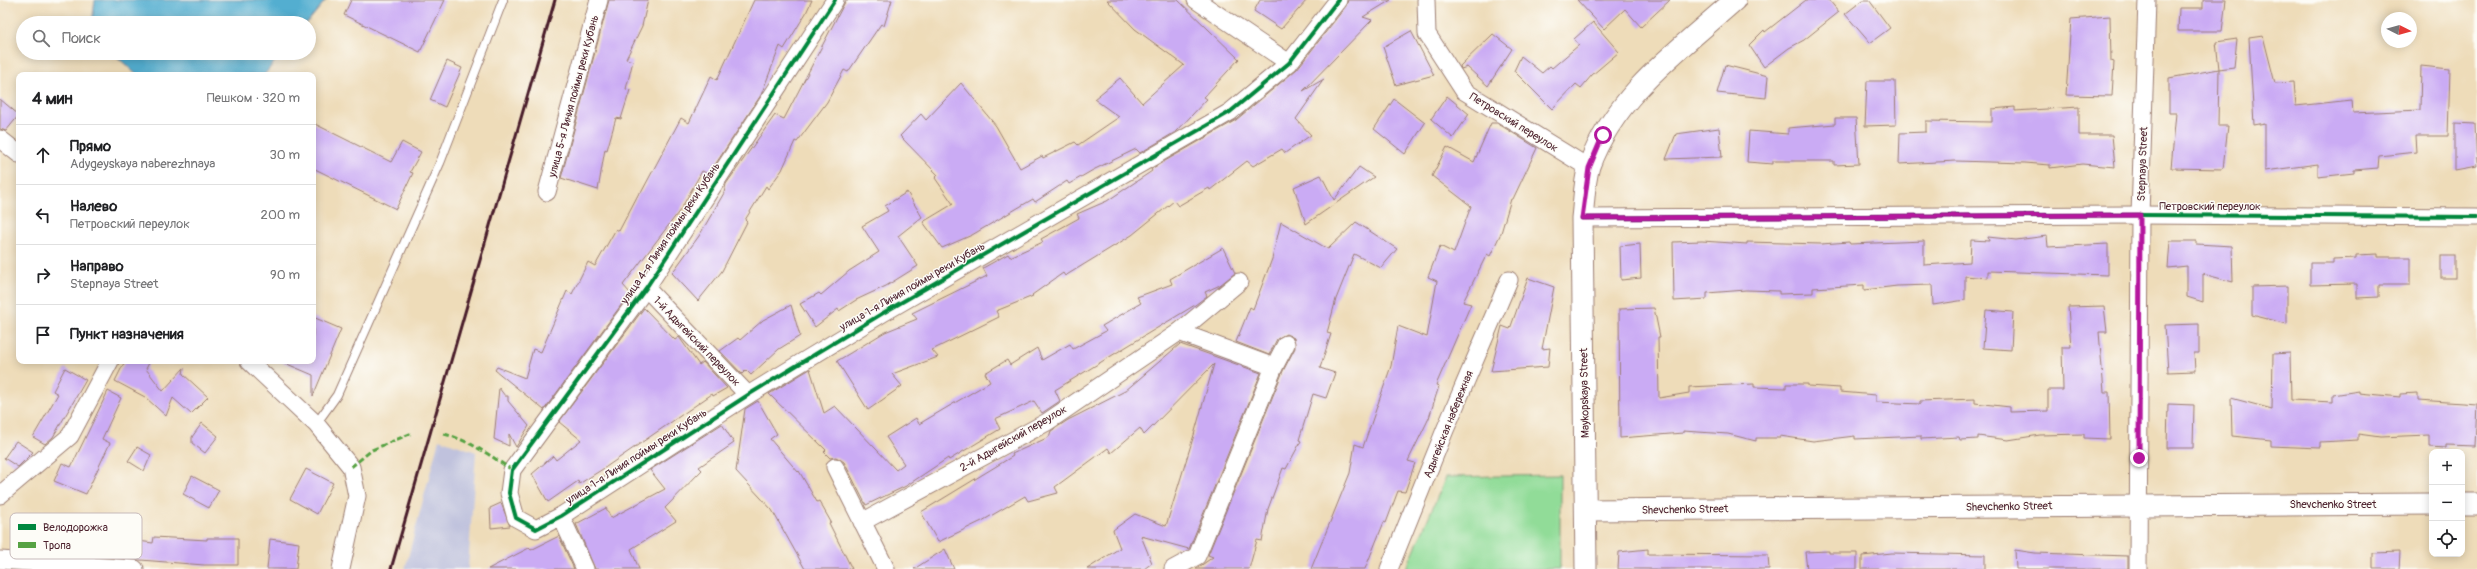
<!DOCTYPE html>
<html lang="ru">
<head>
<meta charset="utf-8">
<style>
  body { margin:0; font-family:Pangolin,sans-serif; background:#f2f2f2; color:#202124 }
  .controls { position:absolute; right:12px; bottom:12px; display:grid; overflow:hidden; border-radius:8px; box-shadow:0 2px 10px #0003 }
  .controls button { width:36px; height:36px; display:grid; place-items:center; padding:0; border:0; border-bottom:1px solid #e0e0e0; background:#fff; color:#202124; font:20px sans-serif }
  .compass { position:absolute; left:2381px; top:12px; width:36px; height:36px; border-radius:50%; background:#fff; box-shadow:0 2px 10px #0003; rotate:96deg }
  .stop { position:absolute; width:12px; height:12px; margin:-9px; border:3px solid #b5179e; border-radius:50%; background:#fff }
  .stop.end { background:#b5179e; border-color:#fff; box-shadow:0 1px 4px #0008 }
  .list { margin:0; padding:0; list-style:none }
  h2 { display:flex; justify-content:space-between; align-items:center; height:52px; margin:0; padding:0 16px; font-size:17px }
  h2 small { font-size:13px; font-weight:400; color:#757577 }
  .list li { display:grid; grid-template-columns:26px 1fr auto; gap:12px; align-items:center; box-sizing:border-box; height:60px; padding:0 16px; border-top:1px solid #e0e0e0 }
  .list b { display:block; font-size:15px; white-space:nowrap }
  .list p { margin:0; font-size:13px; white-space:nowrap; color:#757577 }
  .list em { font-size:13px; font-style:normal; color:#757577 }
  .icon { flex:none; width:22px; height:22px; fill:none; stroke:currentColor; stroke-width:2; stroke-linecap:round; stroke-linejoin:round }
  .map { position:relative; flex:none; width:2477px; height:569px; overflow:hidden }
  .search { position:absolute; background:#fff; box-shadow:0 2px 10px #0003; left:16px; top:16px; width:300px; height:44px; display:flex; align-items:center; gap:10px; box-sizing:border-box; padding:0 14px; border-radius:22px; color:#757577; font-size:15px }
  .panel { position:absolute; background:#fff; box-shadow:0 2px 10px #0003; left:16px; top:72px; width:300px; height:292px; border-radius:8px }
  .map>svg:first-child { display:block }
  .industrial { fill:#c0c2dd }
  .green { fill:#91dc98; stroke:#6e7e62 }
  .water { fill:#52aed0; stroke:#4e667e }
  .building { fill:#caabf4 }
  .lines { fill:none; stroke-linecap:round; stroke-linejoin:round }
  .service-casing { stroke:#9c7e72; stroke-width:10 }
  .minor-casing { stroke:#9c7e72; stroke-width:19 }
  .tertiary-casing { stroke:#9c7e72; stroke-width:23 }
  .service { stroke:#fff; stroke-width:8 }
  .minor { stroke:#fff; stroke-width:17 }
  .tertiary { stroke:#fff; stroke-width:21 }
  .rail { stroke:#4a1f2b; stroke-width:3 }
  .quiet { stroke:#56a243; stroke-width:3; stroke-dasharray:6 3; stroke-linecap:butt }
  .cycleway-casing { stroke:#fdfcf7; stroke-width:6 }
  .cycleway { stroke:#00873e; stroke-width:4 }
  .route { stroke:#b5179e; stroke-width:5 }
  .labels { text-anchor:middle; stroke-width:3; stroke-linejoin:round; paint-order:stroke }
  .street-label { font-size:11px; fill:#4a1f2b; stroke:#fdfcf7 }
  .key { fill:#fdfcf7; stroke:#c7baba; stroke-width:1 }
  .key-label { font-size:11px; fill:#4a1f2b }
</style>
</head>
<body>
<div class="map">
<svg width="2477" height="569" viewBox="0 0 2477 569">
  <rect width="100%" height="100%" fill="#fdfcf7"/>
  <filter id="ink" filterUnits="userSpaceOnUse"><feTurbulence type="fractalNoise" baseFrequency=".025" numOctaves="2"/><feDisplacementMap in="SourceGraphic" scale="8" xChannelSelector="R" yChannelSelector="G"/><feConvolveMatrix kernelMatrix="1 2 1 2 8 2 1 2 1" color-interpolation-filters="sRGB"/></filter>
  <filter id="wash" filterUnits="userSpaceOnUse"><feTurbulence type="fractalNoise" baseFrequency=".012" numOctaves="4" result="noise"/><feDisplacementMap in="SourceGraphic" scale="16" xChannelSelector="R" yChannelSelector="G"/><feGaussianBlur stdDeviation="0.9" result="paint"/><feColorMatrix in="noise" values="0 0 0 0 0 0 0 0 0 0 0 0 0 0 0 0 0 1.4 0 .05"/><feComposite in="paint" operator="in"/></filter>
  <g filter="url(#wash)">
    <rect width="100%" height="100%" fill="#eedcb9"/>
    <path class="industrial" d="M439 439 476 452 468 569H405Z"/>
    <path class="green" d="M1560 475V569H1406L1446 477Z"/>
    <g class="water">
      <path d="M95 0H326L307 23H92Z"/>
      <path d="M113 53H282L264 75H137Z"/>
    </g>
    <g id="blocks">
      <g class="building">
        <path d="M351 0H445L420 52 344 15Z"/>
        <path d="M609 0H648L642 26 626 59 633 61 626 89 630 90 621 119 616 118 607 150 605 149 598 190 561 178Z"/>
        <path d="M754 0H812L806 13 784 49 780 46 761 95 709 174 702 171 681 209 623 285 630 293 544 410 495 370 497 367 525 378 533 349 541 352 567 291 572 294 588 262 595 266 616 229 619 231 639 193H641L681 118 689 123 711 76 717 80Z"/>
        <path d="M846 0H892L884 26 881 24 848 72 844 70 827 102 797 142 795 141 782 170 768 189 766 186 745 220 747 222 722 271 698 301 672 273 699 236 724 193 726 184 775 115 784 119Z"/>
        <path d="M1107 0H1178L1239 59 1204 97 1207 99 1177 131 1140 153 1136 149 1093 170 1069 184 1067 181 1035 202 1033 199 972 235 942 248 923 222 953 204 935 178 938 175 900 136 921 114 926 120 961 83 996 126 1020 168 1042 156 1043 158 1075 142 1078 145 1119 117 1094 99 1120 78 1142 103 1184 65 1135 29Z"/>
        <path d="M1260 0H1307L1281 29 1254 11Z"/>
        <path d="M1348 0H1391L1363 17 1372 20 1303 91 1324 79 1296 119 1311 135 1285 153 1282 149 1253 166 1247 161 1210 190 1209 188 1178 206 1174 201 1132 235 1065 276 1063 273 1032 295 1033 296 996 311 999 317 932 350 938 357 892 374 902 386 868 410 837 361 885 332 917 319 912 313 987 276 983 268 1008 254 1010 257 1043 242 1041 239 1079 218 1077 214 1107 201 1152 171 1151 169 1236 120 1297 69 1346 6Z"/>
        <path d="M1577 0H1670L1641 27 1625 9 1604 29Z"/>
        <path d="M1806 0H1829L1839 12 1804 40 1789 48 1764 67 1749 45 1764 30 1765 32Z"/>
        <path d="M1863 0H1869L1890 28 1870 43 1845 14Z"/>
        <path d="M2203 0H2226L2222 31H2178L2179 8H2203Z"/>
        <path d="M2110 16 2111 61 2114 62 2112 96 2066 95 2071 19Z"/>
        <path d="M1593 22 1619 52 1592 75 1581 88 1576 84 1552 109 1514 71 1521 56 1542 73 1550 66 1552 68 1579 45 1574 39Z"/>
        <path d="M1411 31 1434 75 1396 85 1383 47Z"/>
        <path d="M1493 34 1512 49 1488 86 1467 67 1461 69 1460 66Z"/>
        <path d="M2263 36 2275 83 2294 82 2296 106 2352 100 2353 113 2420 110 2421 66 2450 69 2448 136H2415L2416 152 2379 156 2378 168 2354 170V173L2318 177V164L2265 171V123L2254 125 2249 38Z"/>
        <path d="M2237 39 2234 67 2219 69 2216 42Z"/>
        <path d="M447 61 462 68 445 107 430 100Z"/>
        <path d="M1725 65 1768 76 1766 98 1717 93Z"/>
        <path d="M2219 69 2218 126H2228L2223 169 2171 168 2176 113H2169V78Z"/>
        <path d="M1867 81H1895L1896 125 1865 126Z"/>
        <path d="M1447 96 1469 114 1453 138 1431 119Z"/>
        <path d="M0 99 19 115 6 131 0 129Z"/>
        <path d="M1394 99 1425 123 1405 154 1374 129Z"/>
        <path d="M2015 107V111L2079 107V135H2112L2115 167 2082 164 2050 168V165L2025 163 1956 161 1899 164 1900 133 1926 132V121L1992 122V109Z"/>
        <path d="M1835 118H1856L1859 164 1834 165V161H1773V164L1747 162 1749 131 1788 134V128L1835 124Z"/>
        <path d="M313 123 391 162 402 142 421 152 410 172 413 173 396 209 313 168Z"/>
        <path d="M1491 123H1497L1537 148 1513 199H1511L1501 233 1490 256 1487 254 1463 302 1471 304 1436 385 1439 386 1429 418 1408 461 1415 463 1405 492 1398 491 1386 523 1384 522 1365 569H1311L1350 473 1355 444 1363 447 1391 366 1398 326 1427 337 1437 281 1428 277 1440 246 1454 253 1471 206 1432 176 1447 147 1474 162Z"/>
        <path d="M2455 123 2475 124 2477 166 2455 170Z"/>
        <path d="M1719 128 1722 157 1666 159 1676 134Z"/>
        <path d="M1359 167 1374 177 1306 224 1294 187 1321 175 1334 200Z"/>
        <path d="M907 192 922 217 898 236 918 266 886 286 856 300 839 311 838 309 815 327 800 304 819 293 821 295 849 271 879 252 862 226 888 211 885 206Z"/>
        <path d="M1281 222 1328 249 1356 222 1397 249 1381 268 1354 254 1336 299 1327 333 1331 334 1320 368 1335 373 1326 398 1313 394 1299 440 1301 441 1286 469 1283 468 1268 509 1262 541 1257 540 1249 569H1196L1213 557 1208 555 1283 371 1295 348 1294 338 1286 334 1277 339 1269 355 1236 342 1250 307 1253 309 1272 259Z"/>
        <path d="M2047 236 2048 247 2108 244V275L1988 271V278L1965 276V300L1933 305 1932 285 1897 286 1864 290V285L1813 288V293L1779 294V291L1746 290 1707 293V299L1674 301 1673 242 1702 241 1747 244V242L1821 244 1849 242 1850 244 1924 241V265L1970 262 1971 240 1989 241 1988 237 2016 240Z"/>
        <path d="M2170 241H2196V244L2232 246 2233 282 2203 274V302L2187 297V266L2168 268Z"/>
        <path d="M1640 244 1641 278 1621 280 1620 246Z"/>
        <path d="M1223 248 1235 273 1220 285 1205 292 1207 296 1195 305 1055 390 1060 401 1042 413 1034 401 995 419 1000 429 949 460 948 458 906 486 866 505 844 462 836 457 830 458 824 452 826 450 769 394 810 369 824 413 835 406 896 470 904 464 886 437 916 418 919 424 990 382 985 373 1007 360 1010 365 1037 348 1042 360 1070 344 1073 349 1106 331 1102 326 1141 303 1137 297 1172 284 1170 279Z"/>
        <path d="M2378 254V257H2410V285H2379V297L2357 298V284L2310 285V263H2333V259L2356 258V255Z"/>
        <rect x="2441" y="256" width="14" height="22"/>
        <path d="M1528 278 1554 287 1542 349 1550 348 1548 367 1491 371 1502 326 1510 329Z"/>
        <path d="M2287 286V324L2252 315V287Z"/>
        <path d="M791 305 800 336 779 349 751 375 746 370 742 374 720 351 738 338 740 340 763 320Z"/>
        <path d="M2104 306 2107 332H2099L2104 392H2109L2110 439 2084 438V434L2040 435 2008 440 1978 436V439L1960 440 1959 437 1921 439V436L1855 439V436L1813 441 1780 436V438H1756V441L1728 434 1683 431V433L1620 438 1619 309 1654 308 1660 337H1658L1659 398 1689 393V387L1754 384V387L1786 388V384H1808V386L1840 388V392L1876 395V402L1920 404V401L1975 399V403L2010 407V412L2048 411V390H2063L2062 347H2071L2068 307Z"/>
        <path d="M644 308 675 340 679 337 699 365 703 362 727 388 713 396 712 394 606 467 579 484 578 481 548 502 532 474 553 456 556 460 581 440 559 422Z"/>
        <path d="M1986 310 2013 312 2011 350 1983 348Z"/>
        <path d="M313 317 341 329 313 396V375L280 361H313Z"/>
        <path d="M2199 324V353H2194L2195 371 2168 372 2165 325Z"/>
        <path d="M1180 344 1261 373 1189 549 1141 536 1152 563 1144 569H1087L1120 548 1113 530 1135 514 1166 526 1194 435 1214 364 1144 435 1140 428 1111 453 1108 448 1055 487 1058 493 1028 501 1025 496 982 521 938 542 921 512 1013 456 1012 454 1049 437 1051 431 1068 420 1125 391Z"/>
        <path d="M2290 353 2291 400 2333 402V395L2359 391V393L2400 397V394L2418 393V400L2477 404 2475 446 2446 445V448L2429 447V435L2380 437 2358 434V440L2320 442V448L2271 446V440L2232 436 2231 398 2272 409 2273 354Z"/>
        <path d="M125 361H150L146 369 163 391 184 368 183 374 208 397 191 414 173 398 166 416 145 397 115 381Z"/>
        <path d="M65 368 86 380 53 437 45 444 33 437 58 394 53 391Z"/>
        <path d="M499 388 505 396H508V401L529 426 516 447 509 434V446L494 439Z"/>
        <path d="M108 391 121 398 102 439 110 443 86 494 54 481 62 463 71 467Z"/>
        <path d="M758 401 777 434 770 439 798 472 799 471 817 502 819 501 831 522 829 523 852 569H805L772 510 736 471 745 409Z"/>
        <path d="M2168 404 2194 405 2193 448H2167Z"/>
        <path d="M202 423 218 436 205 453 192 443V437Z"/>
        <path d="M722 424 734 443 699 467 702 470 665 508 676 521 631 549 639 569H595L576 524 606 508 611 518 665 489 650 470Z"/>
        <path d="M16 441 33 452 18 467 4 458Z"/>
        <path d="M137 447 151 455 144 471 128 461Z"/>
        <path d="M306 469 333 483 317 514 290 499Z"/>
        <path d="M192 476 219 490 209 508 183 494Z"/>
        <path d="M501 503 510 526 491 528 490 508Z"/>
        <path d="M67 521 95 523 94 535 153 543 154 537 207 540V538H238V565H204L115 558 116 550 63 552Z"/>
        <path d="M559 536 574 569H488L529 548 531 550Z"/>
        <path d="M270 539 299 543 296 569H267Z"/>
        <path d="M945 549 954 569H914Z"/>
        <path d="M1648 549V554L1768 555 1769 569H1618L1619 552Z"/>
        <path d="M2015 550 2035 553 2128 556V569H2016Z"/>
        <path d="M1829 551V553H1857V569H1807L1805 552Z"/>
        <path d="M2400 552 2399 569H2373V553Z"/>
        <path d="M1892 553 1985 555V569H1862V556Z"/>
      </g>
    </g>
  </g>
  <g filter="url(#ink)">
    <use href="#blocks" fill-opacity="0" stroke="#9c7e72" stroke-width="1"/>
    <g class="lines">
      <g class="service-casing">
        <path id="service" d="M316 424 337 395 440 163 503 0"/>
      </g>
      <g class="minor-casing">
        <g id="minor">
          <path d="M835 0 646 288 512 470 509 493 516 518 536 529 561 516 748 395 883 313 1230 112 1289 63 1338 0"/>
          <path d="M1196 0 1289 63"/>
          <path d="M1426 0 1427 34 1464 91 1589 168"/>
          <path d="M0 139 19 154"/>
          <path d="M547 192 599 0"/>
          <path d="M1582 218 2140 215 2477 217"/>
          <path d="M646 288 748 395"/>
          <path d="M1179 332 1274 367"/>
          <path d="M249 361 316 424 351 467 357 496 341 569"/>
          <path d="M835 467 886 569"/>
          <path d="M0 495 70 436 110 361"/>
          <path d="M561 516 585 569"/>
          <path d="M862 522 1047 422 1179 332 1239 282"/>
          <path d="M0 560 135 569"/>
          <path d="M1173 569 1197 556 1274 367 1286 344"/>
          <path d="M1389 569 1445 430 1509 280"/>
          <path d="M2138 569 2140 215 2147 0"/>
        </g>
      </g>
      <g class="tertiary-casing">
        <g id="tertiary">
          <path d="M2462 504H2477"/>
          <path d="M1586 510 2432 504"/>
          <path d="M1586 569 1582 218C1584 202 1584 182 1589 166 1615 95 1680 49 1735 0"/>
        </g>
      </g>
      <use href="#service" class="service"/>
      <use href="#minor" class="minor"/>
      <use href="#tertiary" class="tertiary"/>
      <path class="rail" d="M391 569 555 0"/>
      <g class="quiet">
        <path d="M444 434C469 440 491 456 512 470"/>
        <path d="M351 467 372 450 412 433"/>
      </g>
      <g class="cycleway-casing">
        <g id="cycleway">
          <path d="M835 0 646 288 512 470 509 493 516 518 536 529 561 516 748 395 883 313 1230 112 1289 63 1338 0"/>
          <path d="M1582 218 2140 215 2477 217"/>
        </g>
      </g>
      <use href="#cycleway" class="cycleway"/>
    </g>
  </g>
  <g class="lines" filter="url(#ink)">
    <path class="route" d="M1603 135 1589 168 1582 218 2140 215 2139 458"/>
  </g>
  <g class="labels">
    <g class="street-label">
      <text transform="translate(573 96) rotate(-75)" y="4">улица 5-я Линия поймы реки Кубань</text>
      <text transform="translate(1514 122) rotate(32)" y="4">Петровский переулок</text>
      <text transform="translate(2142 164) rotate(-88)" y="4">Stepnaya Street</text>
      <text x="2210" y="210">Петровский переулок</text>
      <text transform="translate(670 233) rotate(-56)" y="4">улица 4-я Линия поймы реки Кубань</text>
      <text transform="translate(912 286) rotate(-30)" y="4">улица 1-я Линия поймы реки Кубань</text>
      <text transform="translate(697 341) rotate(46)" y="4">1-й Адыгейский переулок</text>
      <text transform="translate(1584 393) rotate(-91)" y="4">Maykopskaya Street</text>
      <text transform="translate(1448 424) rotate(-68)" y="4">Адыгейская набережная</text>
      <text transform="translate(1013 438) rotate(-30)" y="4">2-й Адыгейский переулок</text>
      <text transform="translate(636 456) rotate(-33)" y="4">улица 1-я Линия поймы реки Кубань</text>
      <text x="2333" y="508">Shevchenko Street</text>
      <text transform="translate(2009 506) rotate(-1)" y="4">Shevchenko Street</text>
      <text transform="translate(1685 509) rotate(-1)" y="4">Shevchenko Street</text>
    </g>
  </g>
  <rect x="10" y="513" width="132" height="46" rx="6" class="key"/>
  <rect x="18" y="524" width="18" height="6" fill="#00873e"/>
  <rect x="18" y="542" width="18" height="6" fill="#56a243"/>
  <g class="key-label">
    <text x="43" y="531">Велодорожка</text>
    <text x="43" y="549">Тропа</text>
  </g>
</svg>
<div class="controls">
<button>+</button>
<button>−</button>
<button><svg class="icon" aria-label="locate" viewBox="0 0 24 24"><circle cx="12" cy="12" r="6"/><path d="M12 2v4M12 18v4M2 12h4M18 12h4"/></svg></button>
</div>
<svg class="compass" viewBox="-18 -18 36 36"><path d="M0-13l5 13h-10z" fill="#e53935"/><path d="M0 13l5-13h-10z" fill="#757577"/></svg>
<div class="stop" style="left:1603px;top:135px"></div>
<div class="stop end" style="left:2139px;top:458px"></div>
<div class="search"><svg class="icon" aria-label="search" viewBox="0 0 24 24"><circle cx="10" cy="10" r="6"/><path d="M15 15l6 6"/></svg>Поиск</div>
<section class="panel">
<h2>4 мин<small>Пешком · 320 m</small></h2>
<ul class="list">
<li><svg class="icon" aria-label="ahead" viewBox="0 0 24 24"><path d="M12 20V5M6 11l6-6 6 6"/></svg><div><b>Прямо</b><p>Adygeyskaya naberezhnaya</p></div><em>30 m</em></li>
<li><svg class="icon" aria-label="left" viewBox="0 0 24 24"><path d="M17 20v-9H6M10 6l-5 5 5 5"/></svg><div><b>Налево</b><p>Петровский переулок</p></div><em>200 m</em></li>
<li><svg class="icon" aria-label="right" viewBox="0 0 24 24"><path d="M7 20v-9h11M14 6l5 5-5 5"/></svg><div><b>Направо</b><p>Stepnaya Street</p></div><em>90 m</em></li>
<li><svg class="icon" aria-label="arrive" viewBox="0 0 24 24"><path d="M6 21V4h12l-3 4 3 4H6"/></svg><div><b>Пункт назначения</b></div></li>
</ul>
</section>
</div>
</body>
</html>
